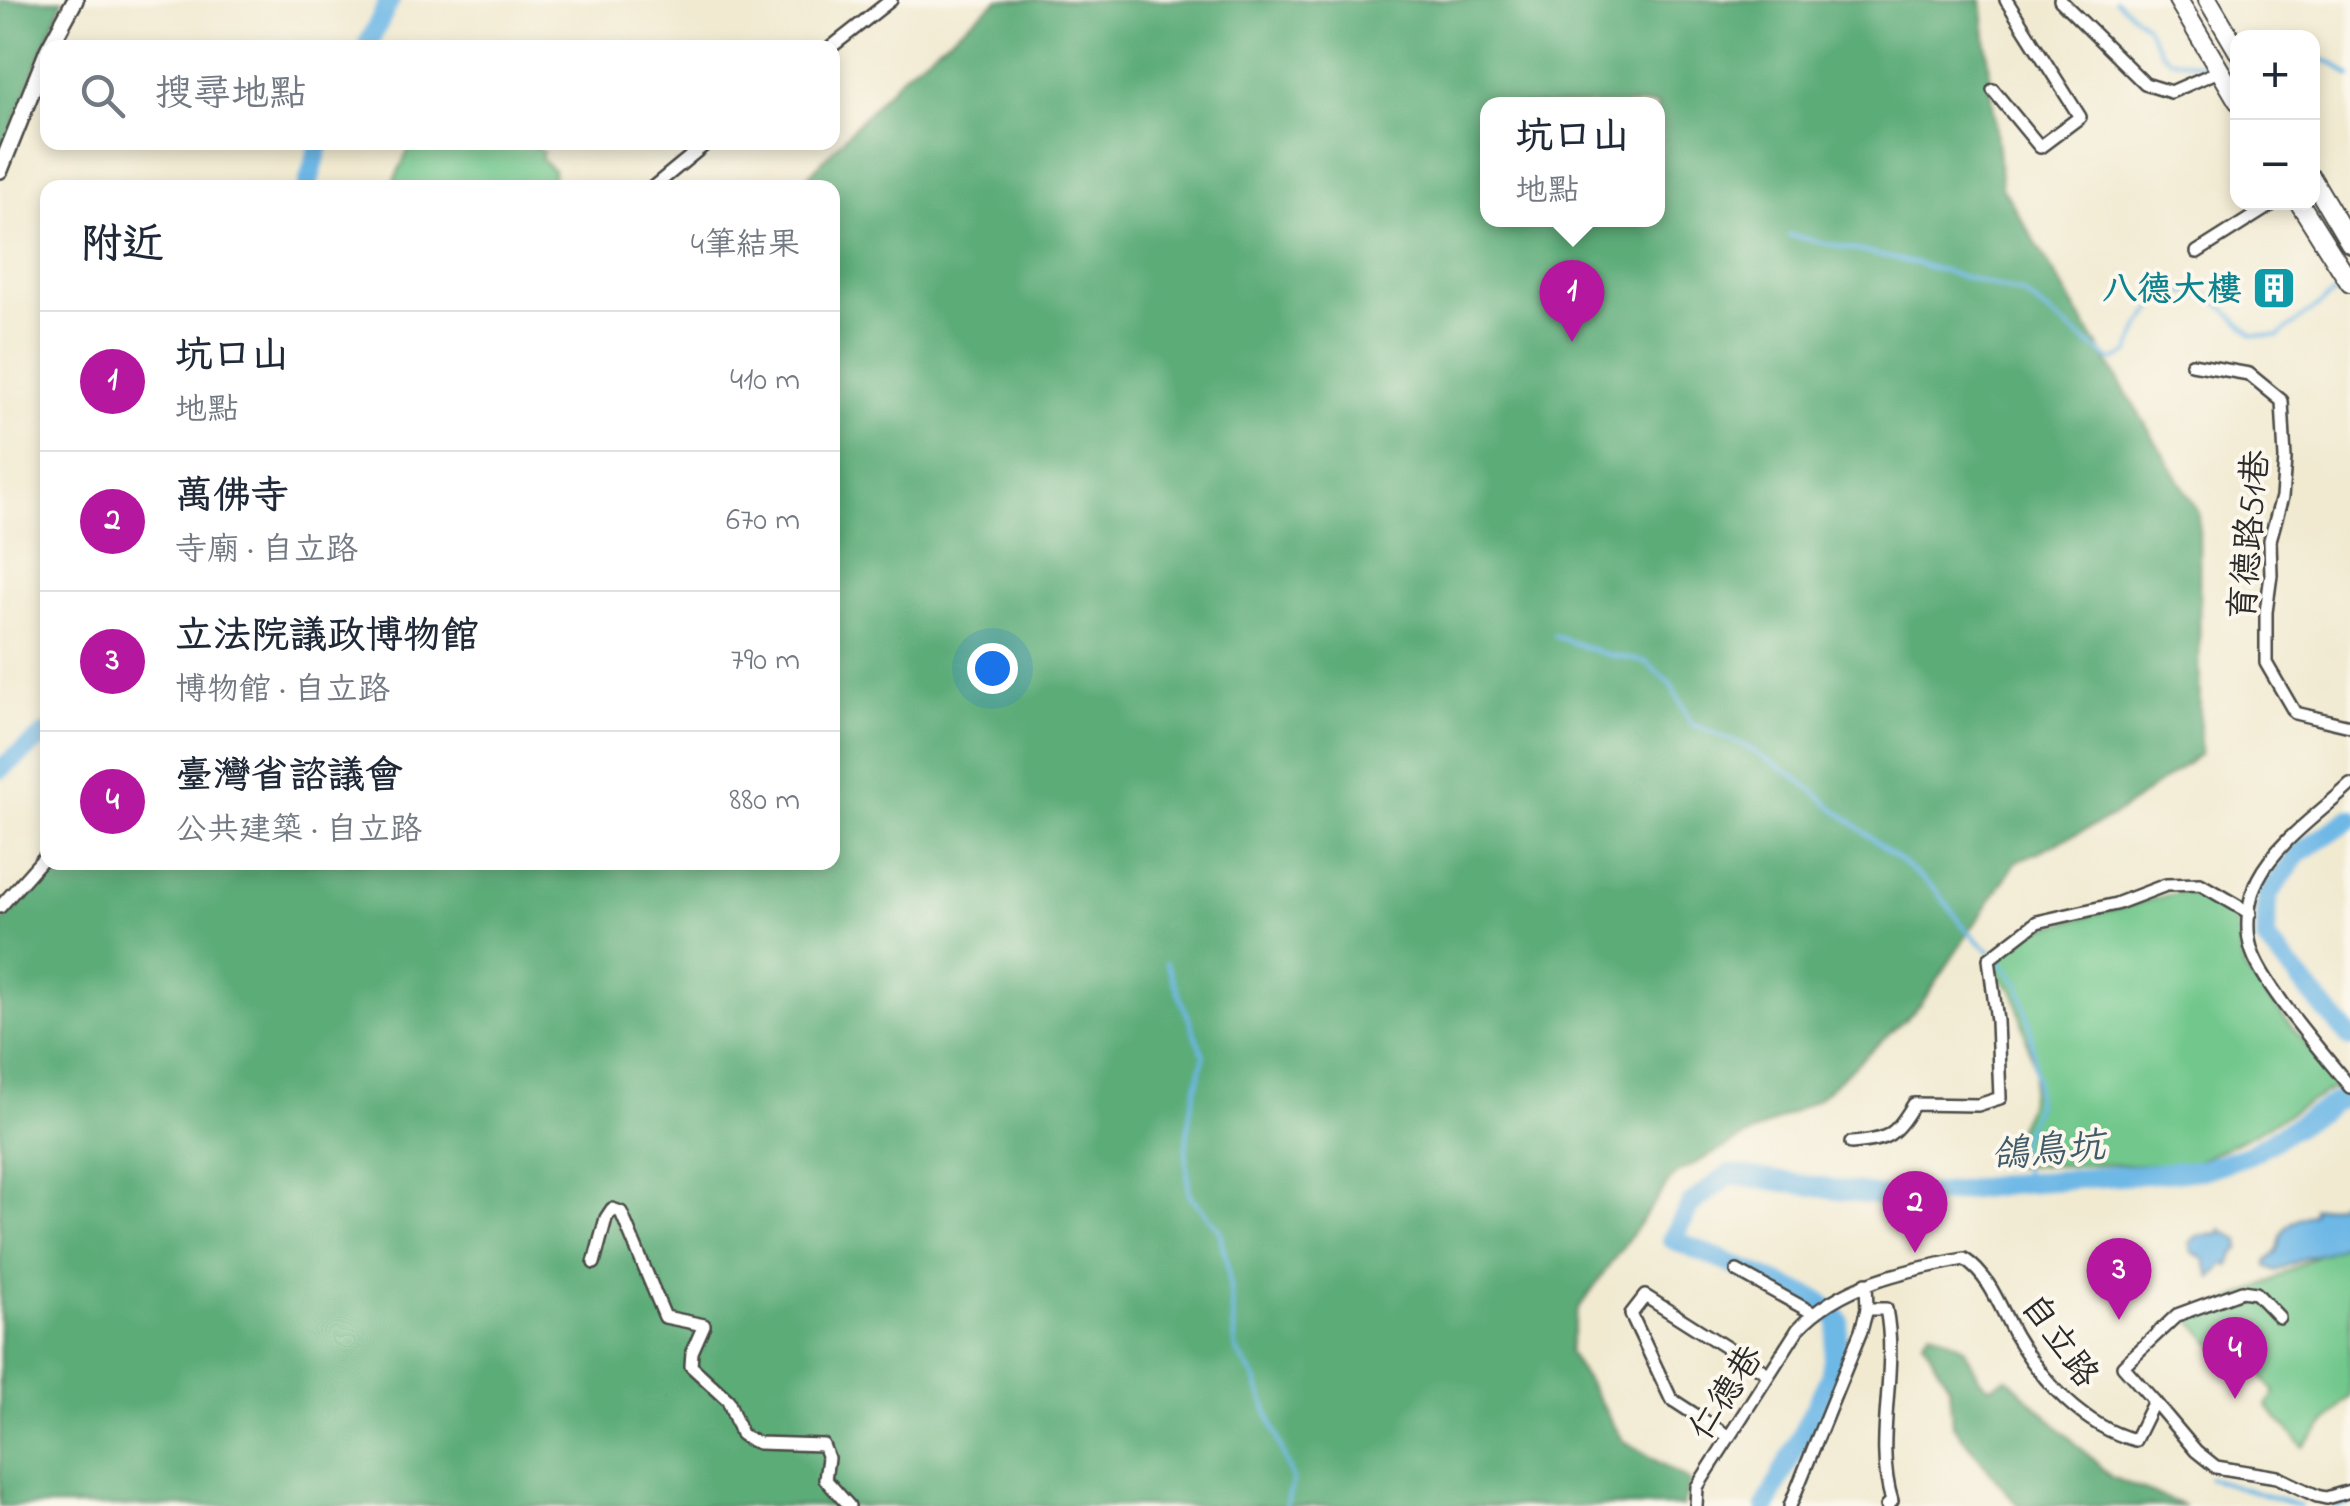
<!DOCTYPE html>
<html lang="zh-TW">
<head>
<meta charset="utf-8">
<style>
  body { margin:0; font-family:"Indie Flower","LXGW WenKai TC",sans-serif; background:#f6f6f7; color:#1f2937 }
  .controls { position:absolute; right:30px; top:30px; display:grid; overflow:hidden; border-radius:20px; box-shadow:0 5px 15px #0003 }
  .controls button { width:90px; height:90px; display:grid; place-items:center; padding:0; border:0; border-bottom:2px solid #e0e1e3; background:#fff; color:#1f2937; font:50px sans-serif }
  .you { position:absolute; left:992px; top:668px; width:35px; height:35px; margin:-25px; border:8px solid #fff; border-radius:50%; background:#1a73e8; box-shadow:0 0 0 15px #1a73e833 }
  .badge { display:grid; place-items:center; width:65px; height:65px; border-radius:50%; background:#b5179e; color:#fff; font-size:32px; font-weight:700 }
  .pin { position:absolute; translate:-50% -82px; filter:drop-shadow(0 2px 5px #0008) }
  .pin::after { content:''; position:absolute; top:52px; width:35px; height:30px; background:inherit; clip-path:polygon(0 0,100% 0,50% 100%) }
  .popup { position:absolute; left:1480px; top:97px; width:185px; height:130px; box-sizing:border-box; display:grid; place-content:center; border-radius:20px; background:#fff; filter:drop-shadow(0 2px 8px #0005); font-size:32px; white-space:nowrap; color:#747a83 }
  .popup b { font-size:38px; color:#1f2937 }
  .popup::after { content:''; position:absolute; left:50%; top:100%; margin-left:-20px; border:20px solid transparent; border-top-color:#fff }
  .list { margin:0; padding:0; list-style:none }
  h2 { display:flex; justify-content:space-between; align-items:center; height:130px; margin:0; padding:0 40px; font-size:42px }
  h2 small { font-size:32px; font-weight:400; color:#747a83 }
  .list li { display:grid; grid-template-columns:65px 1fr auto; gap:30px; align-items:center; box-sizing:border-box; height:140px; padding:0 40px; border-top:2px solid #e0e1e3 }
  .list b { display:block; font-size:38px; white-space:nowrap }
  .list p { margin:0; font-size:32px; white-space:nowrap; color:#747a83 }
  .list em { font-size:32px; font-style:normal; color:#747a83 }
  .icon { flex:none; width:55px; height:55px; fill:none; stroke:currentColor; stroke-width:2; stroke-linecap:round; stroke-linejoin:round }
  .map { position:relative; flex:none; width:2350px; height:1506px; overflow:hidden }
  .search { position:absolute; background:#fff; box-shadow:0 5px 15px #0003; left:40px; top:40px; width:800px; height:110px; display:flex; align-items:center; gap:25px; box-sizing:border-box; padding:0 35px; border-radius:20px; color:#747a83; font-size:38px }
  .panel { position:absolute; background:#fff; box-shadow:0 5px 15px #0003; left:40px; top:180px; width:800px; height:690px; border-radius:20px }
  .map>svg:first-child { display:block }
  .green { fill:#71c78c; stroke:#4e795c; stroke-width:2.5 }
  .forest { fill:#5cac78; stroke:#446c52; stroke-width:2.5; fill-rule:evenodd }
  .water { fill:#6eb8e6; stroke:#4c7288; stroke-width:2.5 }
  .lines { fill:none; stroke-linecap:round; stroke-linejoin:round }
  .stream { stroke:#6eb8e6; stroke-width:4 }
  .river { stroke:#6eb8e6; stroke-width:20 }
  .minor-casing { stroke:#494844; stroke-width:16 }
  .tertiary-casing { stroke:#494844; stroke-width:20 }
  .primary-casing { stroke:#494844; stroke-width:22 }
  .minor { stroke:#fff; stroke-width:11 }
  .tertiary { stroke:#fff; stroke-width:15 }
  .primary { stroke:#fff; stroke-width:18 }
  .labels { text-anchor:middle; stroke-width:8; stroke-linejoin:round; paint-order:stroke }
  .culture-label { font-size:35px; font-weight:bold; fill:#0d838f; stroke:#fbf7ec; text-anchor:end }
  .street-label { font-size:35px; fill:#2b2b2b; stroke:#fbf7ec }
  .water-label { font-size:38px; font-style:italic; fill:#425c6c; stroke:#fbf7ec }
</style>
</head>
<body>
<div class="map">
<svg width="2350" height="1506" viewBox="0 0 2350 1506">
  <rect width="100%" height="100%" fill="#fbf7ec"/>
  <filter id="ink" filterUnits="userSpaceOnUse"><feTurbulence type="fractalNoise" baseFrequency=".01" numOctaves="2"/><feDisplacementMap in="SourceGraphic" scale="20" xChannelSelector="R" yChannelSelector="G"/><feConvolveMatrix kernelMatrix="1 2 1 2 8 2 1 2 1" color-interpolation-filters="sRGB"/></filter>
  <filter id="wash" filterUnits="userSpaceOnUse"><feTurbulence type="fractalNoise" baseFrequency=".0048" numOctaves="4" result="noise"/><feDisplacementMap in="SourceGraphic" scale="40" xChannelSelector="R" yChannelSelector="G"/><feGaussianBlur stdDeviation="2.25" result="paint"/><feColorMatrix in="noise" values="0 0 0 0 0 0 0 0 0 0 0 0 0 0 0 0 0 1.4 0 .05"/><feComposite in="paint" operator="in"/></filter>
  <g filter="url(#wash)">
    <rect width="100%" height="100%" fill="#f1ead1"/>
    <g class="green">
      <path d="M412 143H530L543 152 541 159 553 170V187H391Z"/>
      <path d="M2184 891 2231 909C2242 927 2238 948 2244 968L2339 1085 2255 1133 2192 1164 2014 1166 2012 1142 2027 1108 2035 1071 2014 992 1990 966 2034 930Z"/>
      <path d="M2350 1237V1396L2303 1447 2267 1406 2275 1392 2247 1359 2231 1365 2190 1319 2256 1289Z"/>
    </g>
    <g class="forest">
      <path d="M0 0H63L0 156Z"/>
      <path d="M998 0H1982L2002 187 2199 513 2200 754 2112 817 2016 862 1920 1006 1818 1099 1675 1174 1578 1309 1569 1352 1623 1440 1690 1481 1683 1506H0V924L24 901 53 863 832 862V188L798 187 905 73ZM1487 105H1657V220H1487Z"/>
      <path d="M1931 1330 1964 1347 1980 1379 1990 1387 2007 1378 2111 1477 2185 1506H2018L1952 1424 1949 1386 1923 1340Z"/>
    </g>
    <g class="water">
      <path d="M2350 1193V1225L2347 1227 2350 1233C2341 1253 2326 1252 2308 1257 2297 1261 2286 1267 2276 1271L2267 1267V1261C2285 1246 2275 1246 2284 1231 2290 1219 2305 1219 2314 1212L2313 1208 2335 1205Z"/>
      <path d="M2220 1229 2239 1240 2240 1249 2235 1253 2229 1266 2225 1263 2212 1278 2204 1259 2192 1252 2189 1243 2197 1236 2219 1234Z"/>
    </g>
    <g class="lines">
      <g class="stream">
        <path d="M2115 0 2145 24 2160 51 2170 59 2207 65"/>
        <path d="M2312 56 2335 64 2350 76"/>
        <path d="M1789 235 1922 265 2023 294 2112 361 2129 353 2140 327 2167 289 2213 298 2253 335 2278 336 2335 293 2350 294"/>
        <path d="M1554 636 1605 654 1646 662 1671 684 1691 724 1743 745 1797 778 1935 889 1967 931 1991 952"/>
        <path d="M1998 958 2019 984 2030 1025 2036 1079 2035 1109 2019 1142 2026 1183"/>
        <path d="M1166 963 1204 1056 1190 1111 1186 1149 1189 1194 1219 1229 1228 1269 1236 1350 1255 1378 1293 1481 1286 1506"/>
        <path d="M2209 1478 2300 1506"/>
        <path d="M2337 1506 2350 1503"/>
      </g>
      <g class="river">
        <path d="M366 48 390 0"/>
        <path d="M307 188 320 142"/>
        <path d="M0 769 48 733"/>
        <path d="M2350 819 2299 853 2267 896 2266 940 2350 1038"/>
        <path d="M1766 1506 1830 1377 1839 1320 1819 1301 1672 1239 1691 1204 1730 1174 1900 1199 2008 1184 2202 1170 2250 1154 2344 1097 2350 1089"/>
      </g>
    </g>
  </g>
  <g filter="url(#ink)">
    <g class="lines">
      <g class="minor-casing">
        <g id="minor">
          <path d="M2060 0 2145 84 2171 92 2219 71"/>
          <path d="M830 48 891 0"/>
          <path d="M1993 90 2040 147 2080 117 2006 0"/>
          <path d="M652 188 708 142"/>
          <path d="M2197 252 2276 202"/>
          <path d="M2192 364 2249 374 2282 401 2285 459 2282 497 2270 540 2271 575 2266 612V663L2295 713 2350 726"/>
          <path d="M2350 785C2320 813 2277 842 2258 879 2248 898 2245 928 2251 948 2259 981 2326 1057 2350 1087"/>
          <path d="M0 907 48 853"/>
          <path d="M1851 1143C1889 1140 1894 1136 1914 1104L1978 1105 2000 1098 1997 1021 1989 959 2037 922 2116 904 2166 885 2200 884 2250 913"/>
          <path d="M594 1263 606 1218 612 1209 621 1212 665 1317 704 1325 692 1352 691 1366 728 1400 741 1434 748 1439 759 1443 823 1445 828 1458 825 1479 849 1506"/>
          <path d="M1737 1271 1813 1313"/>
          <path d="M1866 1283 1867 1309H1886C1899 1372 1873 1440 1892 1501L1887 1506"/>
          <path d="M2154 1401 2196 1451 2216 1467 2277 1477 2317 1496 2326 1498 2350 1491"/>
          <path d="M1728 1436 1671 1399 1631 1314 1645 1296 1768 1374"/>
          <path d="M1696 1506 1697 1487 1798 1329C1839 1284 1906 1270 1964 1259 1991 1277 2000 1308 2015 1335 2042 1381 2083 1426 2135 1440L2154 1401 2123 1366 2177 1315 2242 1291 2256 1293 2279 1317"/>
          <path d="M1790 1506 1861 1331 1867 1309"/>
        </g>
      </g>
      <g class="tertiary-casing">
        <g id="tertiary">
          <path d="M49 48 75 0"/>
          <path d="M0 170 48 50"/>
        </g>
      </g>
      <g class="primary-casing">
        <g id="primary">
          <path d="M2178 0 2238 101"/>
          <path d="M2208 0 2238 51"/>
          <path d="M2312 179 2350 243"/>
          <path d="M2299 202 2350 283"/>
        </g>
      </g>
      <use href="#minor" class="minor"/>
      <use href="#tertiary" class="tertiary"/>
      <use href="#primary" class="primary"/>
    </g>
  </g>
  <defs>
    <g id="building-square" transform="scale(2.25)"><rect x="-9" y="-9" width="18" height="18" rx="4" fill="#0f9aa8" stroke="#fbf7ec"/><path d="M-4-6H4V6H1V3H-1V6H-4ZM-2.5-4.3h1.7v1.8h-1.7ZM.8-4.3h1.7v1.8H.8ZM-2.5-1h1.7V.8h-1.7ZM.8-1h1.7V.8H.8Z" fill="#fff"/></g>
  </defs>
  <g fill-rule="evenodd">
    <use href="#building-square" x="2274" y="288"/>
  </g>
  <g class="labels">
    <g class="culture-label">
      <text x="2242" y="300">八德大樓</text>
    </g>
    <g class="street-label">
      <text transform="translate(2248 535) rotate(-85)" y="12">育德路51巷</text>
      <text transform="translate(2061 1340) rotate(54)" y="12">自立路</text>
      <text transform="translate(1725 1392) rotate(-57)" y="12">仁德巷</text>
    </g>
    <g class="water-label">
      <text transform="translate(2048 1149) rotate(-5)" y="13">鴿鳥坑</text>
    </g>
  </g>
</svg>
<div class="controls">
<button>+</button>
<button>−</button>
</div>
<div class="you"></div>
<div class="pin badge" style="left:1572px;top:342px">1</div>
<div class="popup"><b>坑口山</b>地點</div>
<div class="pin badge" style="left:1915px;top:1253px">2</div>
<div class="pin badge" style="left:2119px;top:1320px">3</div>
<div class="pin badge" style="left:2235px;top:1399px">4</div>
<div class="search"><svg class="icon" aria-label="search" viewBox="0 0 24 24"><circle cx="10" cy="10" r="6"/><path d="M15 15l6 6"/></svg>搜尋地點</div>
<section class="panel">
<h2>附近<small>4筆結果</small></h2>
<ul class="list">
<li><span class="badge">1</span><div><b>坑口山</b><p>地點</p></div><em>410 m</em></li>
<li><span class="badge">2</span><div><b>萬佛寺</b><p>寺廟 · 自立路</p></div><em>670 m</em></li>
<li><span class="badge">3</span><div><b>立法院議政博物館</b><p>博物館 · 自立路</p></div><em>790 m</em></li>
<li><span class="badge">4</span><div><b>臺灣省諮議會</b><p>公共建築 · 自立路</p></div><em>880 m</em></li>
</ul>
</section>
</div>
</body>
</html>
